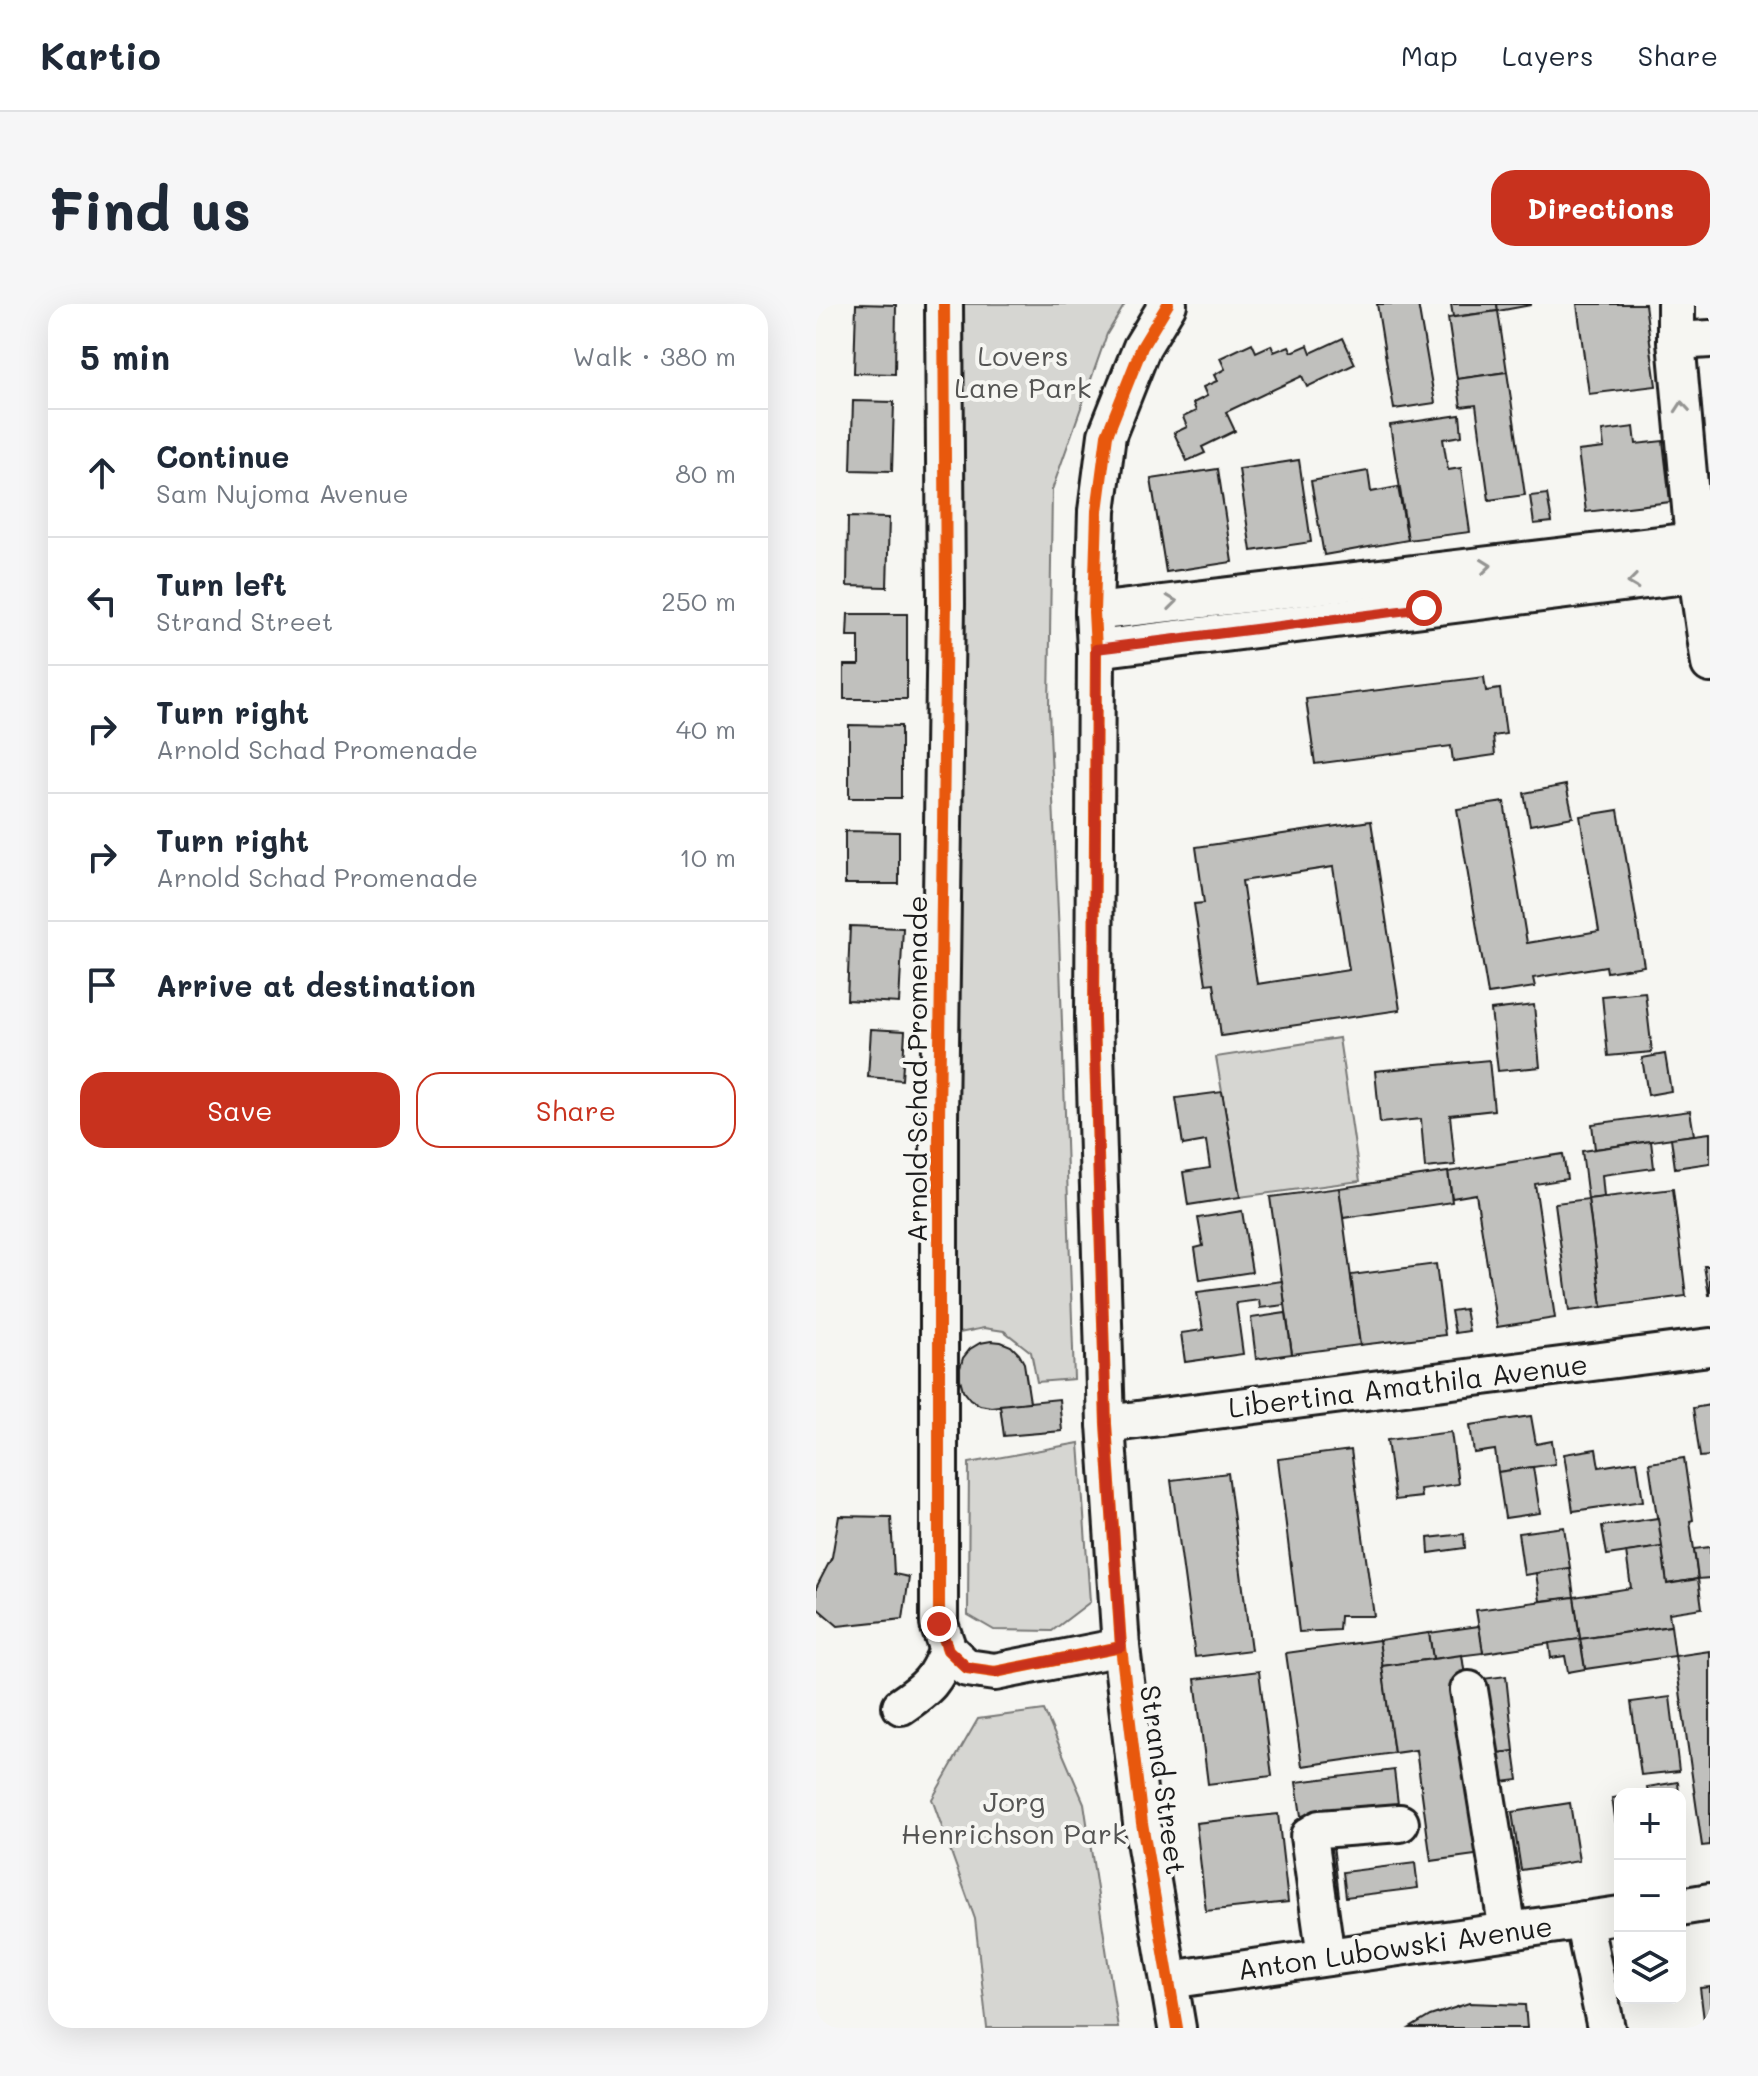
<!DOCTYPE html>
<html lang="en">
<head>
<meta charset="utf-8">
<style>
  body { margin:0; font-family:Mali,sans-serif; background:#f6f6f7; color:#1f2937 }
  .controls { position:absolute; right:24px; bottom:24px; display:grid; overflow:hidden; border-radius:16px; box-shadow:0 8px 32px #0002 }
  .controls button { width:72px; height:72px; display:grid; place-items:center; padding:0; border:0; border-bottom:2px solid #e0e1e3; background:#fff; color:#1f2937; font:40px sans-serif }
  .stop { position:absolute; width:24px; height:24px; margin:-18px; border:6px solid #c8321e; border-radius:50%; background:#fff }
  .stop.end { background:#c8321e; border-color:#fff; box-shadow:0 2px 8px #0008 }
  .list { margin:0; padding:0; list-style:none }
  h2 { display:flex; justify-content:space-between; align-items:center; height:104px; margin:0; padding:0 32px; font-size:34px }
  h2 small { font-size:26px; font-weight:400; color:#747a83 }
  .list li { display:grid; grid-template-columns:52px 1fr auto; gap:24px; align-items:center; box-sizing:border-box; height:128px; padding:0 32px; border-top:2px solid #e0e1e3 }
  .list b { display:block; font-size:30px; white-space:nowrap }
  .list p { margin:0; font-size:26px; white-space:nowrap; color:#747a83 }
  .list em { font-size:26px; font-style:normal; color:#747a83 }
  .actions { display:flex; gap:16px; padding:24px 32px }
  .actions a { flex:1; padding:18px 0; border:2px solid #c8321e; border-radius:24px; text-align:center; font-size:28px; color:#c8321e }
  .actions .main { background:#c8321e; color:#fff }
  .icon { flex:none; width:44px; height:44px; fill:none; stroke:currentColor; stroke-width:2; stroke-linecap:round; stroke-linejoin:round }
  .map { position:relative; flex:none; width:894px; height:1724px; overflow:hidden; border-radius:24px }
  header { display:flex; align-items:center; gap:48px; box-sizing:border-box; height:112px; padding:0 40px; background:#fff; border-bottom:2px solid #e0e1e3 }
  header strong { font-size:38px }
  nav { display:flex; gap:44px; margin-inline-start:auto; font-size:28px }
  .intro { display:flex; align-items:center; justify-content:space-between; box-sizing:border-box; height:192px; padding:0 48px }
  h1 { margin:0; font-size:56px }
  .button { padding:20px 36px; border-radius:24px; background:#c8321e; color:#fff; font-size:28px; font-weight:700 }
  main { display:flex; gap:48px; padding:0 48px }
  aside { flex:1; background:#fff; border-radius:24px; box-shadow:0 8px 32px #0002 }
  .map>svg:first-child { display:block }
  .green { fill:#d6d6d2; stroke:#797977; stroke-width:2 }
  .building { fill:#c0c0bd; stroke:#1c1c1c; stroke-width:2; fill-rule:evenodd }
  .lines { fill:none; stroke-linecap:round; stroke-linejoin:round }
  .minor-casing { stroke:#1c1c1c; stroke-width:42 }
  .minor { stroke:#f6f6f2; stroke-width:36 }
  .cycleway-casing { stroke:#f6f6f2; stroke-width:17 }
  .cycleway { stroke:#e8590c; stroke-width:12 }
  .oneway { stroke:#949492 }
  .route { stroke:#c8321e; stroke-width:10 }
  .labels { text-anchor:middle; stroke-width:8; stroke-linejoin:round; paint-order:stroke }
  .park-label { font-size:28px; fill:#545453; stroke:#f6f6f2 }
  .street-label { font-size:28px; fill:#1c1c1c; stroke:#f6f6f2 }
</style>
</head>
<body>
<header>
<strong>Kartio</strong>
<nav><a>Map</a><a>Layers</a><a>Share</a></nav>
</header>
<div class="intro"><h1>Find us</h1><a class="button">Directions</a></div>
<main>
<aside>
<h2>5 min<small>Walk · 380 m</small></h2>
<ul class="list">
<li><svg class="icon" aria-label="ahead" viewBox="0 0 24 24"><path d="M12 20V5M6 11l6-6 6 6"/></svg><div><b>Continue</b><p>Sam Nujoma Avenue</p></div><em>80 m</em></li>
<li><svg class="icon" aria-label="left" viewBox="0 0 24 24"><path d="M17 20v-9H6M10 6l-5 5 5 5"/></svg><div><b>Turn left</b><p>Strand Street</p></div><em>250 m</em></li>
<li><svg class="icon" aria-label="right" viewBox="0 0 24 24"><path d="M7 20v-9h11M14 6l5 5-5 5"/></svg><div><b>Turn right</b><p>Arnold Schad Promenade</p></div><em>40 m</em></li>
<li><svg class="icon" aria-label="right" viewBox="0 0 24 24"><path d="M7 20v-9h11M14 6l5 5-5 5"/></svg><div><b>Turn right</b><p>Arnold Schad Promenade</p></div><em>10 m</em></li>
<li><svg class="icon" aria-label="arrive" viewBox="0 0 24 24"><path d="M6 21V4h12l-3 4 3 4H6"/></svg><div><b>Arrive at destination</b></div></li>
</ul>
<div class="actions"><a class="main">Save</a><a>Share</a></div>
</aside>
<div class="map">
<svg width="894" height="1724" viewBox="0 0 894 1724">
  <rect width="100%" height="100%" fill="#f6f6f2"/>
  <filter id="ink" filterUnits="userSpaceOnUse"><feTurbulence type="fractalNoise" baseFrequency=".0125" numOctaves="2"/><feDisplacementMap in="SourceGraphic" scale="16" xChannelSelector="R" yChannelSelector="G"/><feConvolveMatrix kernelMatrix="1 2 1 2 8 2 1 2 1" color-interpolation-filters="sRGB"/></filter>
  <g filter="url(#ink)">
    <g class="green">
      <path d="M142 0H309L291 30 236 186 233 405 243 631 258 1075 221 1078 215 1048 188 1027 168 1024 133 1031Z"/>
      <path d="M523 734 544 877 424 893 400 753Z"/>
      <path d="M263 1139 274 1298 236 1327 178 1326 152 1311 153 1159Z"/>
      <path d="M228 1406 268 1499 302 1724H171L159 1615 116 1495 162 1415Z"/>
    </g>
    <g class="building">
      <path d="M40 0 80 1 79 70 38 69Z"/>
      <path d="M561 0H602L619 99 578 105Z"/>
      <path d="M635 0H681L682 7 637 13Z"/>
      <path d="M681 0H715V1L682 7Z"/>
      <path d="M761 0H829L840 82 773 90Z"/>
      <path d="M682 7 691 68 641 75 632 14Z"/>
      <path d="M527 34 539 60 491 83 486 72 410 108 419 127 386 143 389 149 371 157 358 129 371 123 367 113 380 107 377 99 391 92 387 83 401 77 398 71 409 65 404 54 436 39 440 48 455 41 458 48 473 42 476 48 492 41 495 49Z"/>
      <path d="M691 68 709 191 673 196 660 101 645 103 641 75Z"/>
      <path d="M37 97 78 98 76 167 35 166Z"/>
      <path d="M644 111 646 132 627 135 632 166 645 164 654 228 592 236 574 121Z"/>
      <path d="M818 123 820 140 847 137 854 198 770 208 762 147 788 144 786 127Z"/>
      <path d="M483 156 495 238 435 247 423 165Z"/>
      <path d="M402 165 416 258 350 268 335 175Z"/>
      <path d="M552 167 555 188 582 183 592 236 508 251 495 177Z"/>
      <path d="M731 190 736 218 718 220 714 192Z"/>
      <path d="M32 213 73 214 71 283 31 282Z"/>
      <path d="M32 310H91V395H28V361H43V332H31Z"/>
      <path d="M668 373 670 387 684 385 690 430 677 432 679 451 637 457 635 442 499 460 490 395Z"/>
      <path d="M33 421 85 422V494H33Z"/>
      <path d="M750 481 757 513 714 521 708 489Z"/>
      <path d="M688 498 711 639 783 627 764 512 802 506 828 662 791 668 790 662 717 674 719 683 672 690 641 505Z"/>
      <path d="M555 517 584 706 405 732 398 679 390 680 378 600 388 599 380 543ZM517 563 533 666 441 680 426 577Z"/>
      <path d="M29 527 83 528V580H29Z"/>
      <path d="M34 622 87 624 83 699 31 696Z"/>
      <path d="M829 688 836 748 792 752 786 692Z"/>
      <path d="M718 701 724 763 682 767 675 706Z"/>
      <path d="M55 725 89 727 86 776 52 773Z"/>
      <path d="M849 750 855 787 832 791 826 754Z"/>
      <path d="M673 756 678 806 634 811 639 861 609 864 605 815 564 819 559 767Z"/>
      <path d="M406 788 424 893 372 901 367 868 394 864 390 837 367 841 360 794Z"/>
      <path d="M874 807 878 831 779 845 776 820Z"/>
      <path d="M894 829V859L859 864 855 834Z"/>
      <path d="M835 837 838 864 786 871 788 893 772 895 766 847Z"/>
      <path d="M747 850 751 875 719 880 739 1014 681 1023 660 890 636 894 632 868Z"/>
      <path d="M632 868 636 898 527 914 523 884Z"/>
      <path d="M523 884 544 1041 476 1050 454 893Z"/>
      <path d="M857 885 870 992 786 1003 772 895Z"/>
      <path d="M772 895 786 1003 753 1007 739 899Z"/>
      <path d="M426 907 436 968 384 976 379 944 387 942 382 914Z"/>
      <path d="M620 960 629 1031 544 1041 535 971Z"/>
      <path d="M888 962H894V991H893Z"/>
      <path d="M466 977 469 1001 444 1004 443 996 420 999 427 1050 369 1058 365 1029 387 1026 381 988Z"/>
      <path d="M649 1005 653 1027 639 1029 635 1007Z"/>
      <path d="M470 1009 476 1050 440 1055 435 1014Z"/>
      <path d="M175 1037 185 1038 195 1042 203 1050 208 1059 214 1098 175 1103 164 1101 154 1095 147 1086 144 1075V1064L147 1054 154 1045 164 1039Z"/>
      <path d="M243 1095 246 1127 188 1132 184 1101Z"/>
      <path d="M894 1101V1152L884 1153 877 1104Z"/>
      <path d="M715 1112 720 1140 736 1137 739 1160 682 1168 679 1146 658 1149 654 1121Z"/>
      <path d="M635 1128 642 1180 604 1185 605 1193 579 1196 571 1136Z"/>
      <path d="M780 1145 783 1163 821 1157 827 1197 757 1207 748 1150Z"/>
      <path d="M535 1146 558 1312H524L523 1326 483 1328 462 1155Z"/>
      <path d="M868 1154 877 1216 874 1217 882 1275 851 1280 833 1159Z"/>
      <path d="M717 1163 724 1209 689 1214 682 1168Z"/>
      <path d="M412 1169 435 1346 379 1353 355 1176Z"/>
      <path d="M23 1212 75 1213 78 1270 93 1273 87 1315 22 1322 0 1303V1284L16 1253Z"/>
      <path d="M842 1214 846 1243 791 1251 786 1222Z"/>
      <path d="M748 1223 754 1264 708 1271 702 1229Z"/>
      <path d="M648 1230 649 1244 613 1249 612 1234Z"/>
      <path d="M846 1243 851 1280 882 1275 886 1304 853 1309 855 1322 764 1335 758 1293 815 1284 810 1248Z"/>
      <path d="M894 1243V1274L882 1275 878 1245Z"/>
      <path d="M754 1264 758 1293 724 1297 720 1269Z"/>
      <path d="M758 1293 764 1335 667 1349 660 1306Z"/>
      <path d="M663 1322 667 1349 617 1355 613 1329Z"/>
      <path d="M855 1322 859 1352 769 1365 764 1335Z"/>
      <path d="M613 1329 617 1355 566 1362 563 1336Z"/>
      <path d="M764 1335 769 1365 752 1368 749 1352 735 1354 733 1339Z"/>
      <path d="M563 1336 578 1449 486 1462 470 1349Z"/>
      <path d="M894 1347V1541L886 1542 859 1352Z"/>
      <path d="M646 1351 674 1549 615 1557 600 1446 578 1449 566 1362Z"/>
      <path d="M443 1367 456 1472 392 1480 379 1375Z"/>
      <path d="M690 1372 698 1447 675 1450 666 1375Z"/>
      <path d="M854 1393 863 1467 825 1471 815 1398Z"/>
      <path d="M698 1447 702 1476 678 1479 675 1450Z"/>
      <path d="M578 1466 582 1500 485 1512 480 1478Z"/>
      <path d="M862 1478 863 1490H823L832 1489 831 1483Z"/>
      <path d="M804 1493V1538L803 1539 796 1494Z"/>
      <path d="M754 1499 763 1557 705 1566 696 1508Z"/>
      <path d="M462 1510 472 1598 390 1607 380 1519Z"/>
      <path d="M516 1532 523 1592 504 1594 498 1535Z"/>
      <path d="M599 1559 602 1584 530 1593 527 1568Z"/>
      <path d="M894 1683V1724H889L884 1684Z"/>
      <path d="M653 1699 709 1701 711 1724H594L614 1712Z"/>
    </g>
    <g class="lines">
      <g class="minor-casing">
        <g id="minor">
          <path d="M128 0 130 300 123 814V1320L132 1346 151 1364 179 1368 305 1343"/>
          <path d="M352 0 326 43 291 131 281 207 278 308 280 345 278 714 290 1120 305 1343 326 1519 361 1724"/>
          <path d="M860 0V37L881 270 894 360"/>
          <path d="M860 37 894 35"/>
          <path d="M278 308 894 235"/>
          <path d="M280 345 894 268"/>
          <path d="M290 1120 894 1043"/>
          <path d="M653 1386 692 1627"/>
          <path d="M85 1402C113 1383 119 1377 132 1346"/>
          <path d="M864 1603 894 1598"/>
          <path d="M767 1616 790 1724"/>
          <path d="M510 1653 493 1532 504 1525 584 1519"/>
          <path d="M353 1676 804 1611"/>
        </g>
      </g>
      <use href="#minor" class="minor"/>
      <g class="cycleway-casing">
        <g id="cycleway">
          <path d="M128 0 130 300 123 814V1320L132 1346 151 1364 179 1368 305 1343"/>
          <path d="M352 0 326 43 291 131 281 207 278 308 280 345 278 714 290 1120 305 1343 326 1519 361 1724"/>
        </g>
      </g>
      <use href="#cycleway" class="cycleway"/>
    </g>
    <defs><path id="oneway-chevron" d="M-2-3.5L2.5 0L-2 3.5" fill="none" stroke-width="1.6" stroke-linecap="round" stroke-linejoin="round" transform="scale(2)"/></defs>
    <g class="oneway">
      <use href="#oneway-chevron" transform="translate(866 103) rotate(-95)"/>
      <use href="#oneway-chevron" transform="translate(670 262) rotate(-6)"/>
      <use href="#oneway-chevron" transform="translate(817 278) rotate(173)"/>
      <use href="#oneway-chevron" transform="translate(356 298) rotate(-7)"/>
    </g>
  </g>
  <g class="lines" filter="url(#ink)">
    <path class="route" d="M123 1320 132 1346 151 1364 179 1368 305 1343 290 1120 278 714 280 345 608 304"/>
  </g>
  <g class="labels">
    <g class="park-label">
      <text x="207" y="62">Lovers<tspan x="207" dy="32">Lane Park</tspan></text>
      <text x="198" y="1508">Jorg<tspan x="198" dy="32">Henrichson Park</tspan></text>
    </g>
    <g class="street-label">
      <text transform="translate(101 765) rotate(-90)" y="10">Arnold Schad Promenade</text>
      <text transform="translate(592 1082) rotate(-7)" y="10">Libertina Amathila Avenue</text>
      <text transform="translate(347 1476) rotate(82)" y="10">Strand Street</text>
      <text transform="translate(579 1644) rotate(-8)" y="10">Anton Lubowski Avenue</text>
    </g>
  </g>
</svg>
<div class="controls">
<button>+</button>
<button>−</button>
<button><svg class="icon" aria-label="layers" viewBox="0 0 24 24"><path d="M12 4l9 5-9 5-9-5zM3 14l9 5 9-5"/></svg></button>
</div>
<div class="stop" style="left:608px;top:304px"></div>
<div class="stop end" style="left:123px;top:1320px"></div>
</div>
</main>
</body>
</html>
